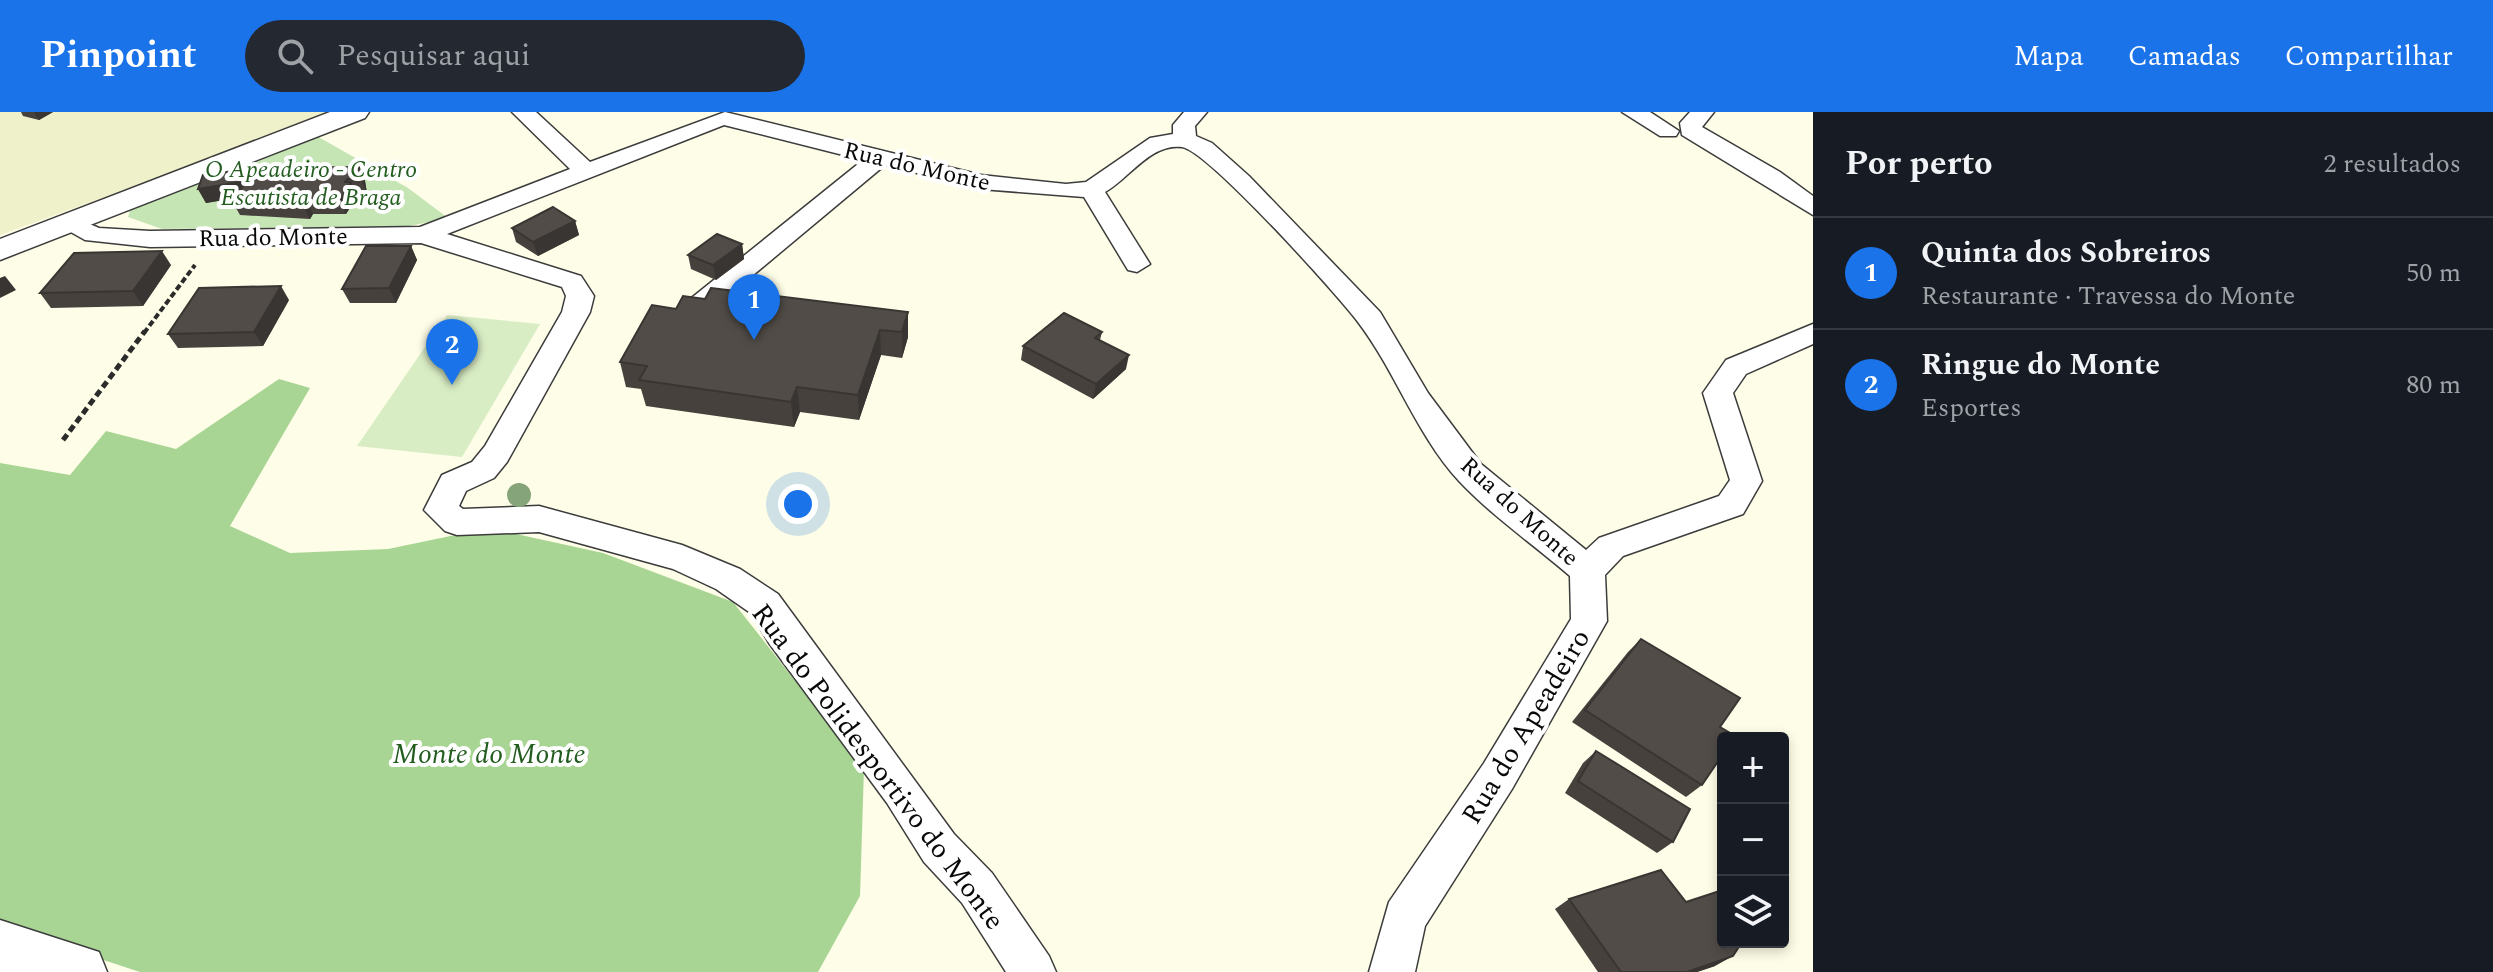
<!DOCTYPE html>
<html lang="pt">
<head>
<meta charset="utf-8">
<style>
  body { margin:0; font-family:Spectral,serif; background:#242831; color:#f1f3f6 }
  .controls { position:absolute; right:24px; bottom:24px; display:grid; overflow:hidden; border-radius:8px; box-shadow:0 4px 12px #0003 }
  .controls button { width:72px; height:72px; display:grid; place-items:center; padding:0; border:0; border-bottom:2px solid #363941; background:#171b24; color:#f1f3f6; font:40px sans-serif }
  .you { position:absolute; left:798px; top:392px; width:28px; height:28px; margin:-20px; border:6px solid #fff; border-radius:50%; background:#1a73e8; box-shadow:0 0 0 12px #1a73e833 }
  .badge { display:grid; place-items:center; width:52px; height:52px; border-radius:50%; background:#1a73e8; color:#fff; font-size:26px; font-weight:700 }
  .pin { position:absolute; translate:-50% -66px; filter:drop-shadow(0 2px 4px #0008) }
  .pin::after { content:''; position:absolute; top:42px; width:28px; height:24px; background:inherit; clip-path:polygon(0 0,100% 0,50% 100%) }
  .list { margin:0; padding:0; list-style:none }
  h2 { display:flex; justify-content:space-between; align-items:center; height:104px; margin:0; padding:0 32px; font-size:34px }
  h2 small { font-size:26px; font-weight:400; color:#9ea1a6 }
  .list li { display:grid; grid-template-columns:52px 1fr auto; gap:24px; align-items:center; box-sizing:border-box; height:112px; padding:0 32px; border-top:2px solid #363941 }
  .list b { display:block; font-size:30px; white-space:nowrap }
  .list p { margin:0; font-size:26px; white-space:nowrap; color:#9ea1a6 }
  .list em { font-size:26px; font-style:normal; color:#9ea1a6 }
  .icon { flex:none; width:44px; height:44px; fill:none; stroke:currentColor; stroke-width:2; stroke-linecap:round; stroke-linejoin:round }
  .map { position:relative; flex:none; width:1813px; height:860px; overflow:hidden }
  header { display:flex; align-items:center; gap:48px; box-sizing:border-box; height:112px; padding:0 40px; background:#1a73e8; color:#fff }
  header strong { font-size:38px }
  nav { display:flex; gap:44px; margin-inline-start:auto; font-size:28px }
  .search { width:560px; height:72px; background:#242831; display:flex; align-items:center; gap:20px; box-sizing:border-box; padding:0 28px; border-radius:44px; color:#9ea1a6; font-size:30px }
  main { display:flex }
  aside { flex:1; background:#171b24 }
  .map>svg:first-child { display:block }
  .farmland { fill:#eff1ca }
  .green { fill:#c6e5b4 }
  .forest { fill:#a8d594 }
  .pitch { fill:#d9edc5 }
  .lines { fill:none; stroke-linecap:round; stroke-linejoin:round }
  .minor-casing { stroke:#3c3c3c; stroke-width:3 }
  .tertiary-casing { stroke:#3c3c3c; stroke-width:3 }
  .path-far1 { stroke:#2b2b2b; stroke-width:4; stroke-dasharray:6 3; stroke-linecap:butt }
  .path { stroke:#2b2b2b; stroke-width:5; stroke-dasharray:7 4; stroke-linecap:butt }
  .minor { fill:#fff; fill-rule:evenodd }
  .tertiary { fill:#fff; fill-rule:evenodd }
  .tree { fill:#86a479 }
  .wall { fill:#46413d }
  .shaded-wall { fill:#393532 }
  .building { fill:#514c47; stroke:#393532; stroke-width:2 }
  .labels { text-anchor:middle; stroke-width:8; stroke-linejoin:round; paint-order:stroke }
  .far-street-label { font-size:24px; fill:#090909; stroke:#fff }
  .far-park-label { font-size:24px; font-style:italic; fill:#235c1f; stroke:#fff }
  .street-label { font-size:28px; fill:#090909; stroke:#fff }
  .park-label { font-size:28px; font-style:italic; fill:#235c1f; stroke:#fff }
</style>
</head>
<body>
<header>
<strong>Pinpoint</strong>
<div class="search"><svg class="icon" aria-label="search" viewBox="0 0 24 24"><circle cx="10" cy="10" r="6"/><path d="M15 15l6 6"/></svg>Pesquisar aqui</div>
<nav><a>Mapa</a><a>Camadas</a><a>Compartilhar</a></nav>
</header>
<main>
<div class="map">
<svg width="1813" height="860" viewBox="0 0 1813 860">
  <rect width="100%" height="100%" fill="#fefde7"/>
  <path class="farmland" d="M0 0H338L0 123Z"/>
  <path class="green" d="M315 23 408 76 448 106 410 114 162 117 128 105 131 95Z"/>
  <path class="forest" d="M279 267 310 276 230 414 290 441 388 437 489 416 603 441 733 490 864 656 860 784 818 860H140L0 814V351L70 363 106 319 176 337Z"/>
  <path class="pitch" d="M447 203 540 212 462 345 357 334Z"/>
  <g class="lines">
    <g class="minor-casing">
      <g id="minor">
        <path d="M512 0H536L590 50 725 0 981 63 1066 72 1086 70 1150 26 1173 22V13L1184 0H1207L1195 14 1196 24 1212 31 1249 64 1380 200 1428 281 1481 352 1586 438 1599 426 1719 384 1730 368 1703 281 1726 248 1813 212V232L1746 262 1733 281 1762 369 1743 402 1623 444 1605 463 1607 509 1512 677 1425 814 1415 860H1369L1389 790 1484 651 1571 507 1570 464C1534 433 1492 404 1459 369 1416 322 1396 260 1358 210 1338 183 1207 38 1182 35 1150 31 1129 67 1105 80L1150 152 1137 160 1128 158 1084 85 981 77 885 53 709 200H689L685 194 689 188 863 48 724 13 447 122 581 164 594 184 590 200 507 350 494 366 466 379 459 394 463 397 539 394 682 433 740 457 778 482 954 722 992 761 1049 844 1056 860H1006L962 791 924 750 887 691 769 531 752 502 716 477 673 457 539 420 457 423 445 419 424 398 442 363 472 350 485 334 562 200 566 184 562 175 421 131 150 135 85 128 53 110 66 102 99 116 150 119 420 115 570 57Z"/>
        <path d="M1622 0H1650L1679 19 1676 24H1660Z"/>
        <path d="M1690 0H1714L1702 15 1780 60 1813 84V103L1682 23 1680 11Z"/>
      </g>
    </g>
    <g class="tertiary-casing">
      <g id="tertiary">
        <path d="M330 0H369L365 6 0 148V127Z"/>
        <path d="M0 808 99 840 107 860H0Z"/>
      </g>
    </g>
    <path class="path-far1" d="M144 221 195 153"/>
    <path class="path" d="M63 328 145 219"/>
    <use href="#minor" class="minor"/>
    <use href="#tertiary" class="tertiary"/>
  </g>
  <circle class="tree" cx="519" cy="383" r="12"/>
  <g class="wall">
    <path d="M21 0H53L39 8 23 4Z"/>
    <path d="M359 55 365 69 367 81H356L357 84 346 102H313L310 107 240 103 232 89 234 86 206 91 198 77Z"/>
    <path d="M575 109 579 123 538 144 516 130 512 116Z"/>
    <path d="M742 132 744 147 716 168 691 157 688 143Z"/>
    <path d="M411 134 417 148 396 191H350L342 177Z"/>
    <path d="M171 153 143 194 51 196 40 181Z"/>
    <path d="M705 187 908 200V225L902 246 881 243 859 308 800 300 794 315 646 294 641 277 626 275 620 250 676 197Z"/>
    <path d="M289 188 263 234 178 236 168 222Z"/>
    <path d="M1102 220 1100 228 1126 257 1093 287 1021 248 1023 234Z"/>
    <path d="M1641 527 1720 615 1702 673 1686 685 1572 610 1628 540Z"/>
    <path d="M1596 639 1673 730 1657 741 1565 681 1583 651Z"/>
    <path d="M1569 787 1715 854 1697 860H1598L1555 797Z"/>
  </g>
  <g class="shaded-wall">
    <path d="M34 0H53L39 8Z"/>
    <path d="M359 55 365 69 367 81 361 67Z"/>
    <path d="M347 67 349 72 351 70 357 84 346 102 340 88Z"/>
    <path d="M247 69 254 83 206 91 198 77Z"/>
    <path d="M306 88 313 102 310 107 303 93Z"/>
    <path d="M575 109 579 123 538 144 533 130Z"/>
    <path d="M742 132 744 147 716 168 713 153Z"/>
    <path d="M411 134 417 148 396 191 389 176Z"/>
    <path d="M162 139 171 153 143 194 133 179Z"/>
    <path d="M5 164 16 178 0 186V166Z"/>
    <path d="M281 174 289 188 263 234 254 220Z"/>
    <path d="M908 200V225L902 246V220Z"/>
    <path d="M880 218 881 243 859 308 858 283Z"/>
    <path d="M1129 243 1126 257 1093 287 1096 272Z"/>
    <path d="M797 275 800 300 794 315 791 290Z"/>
    <path d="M1733 844 1715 854 1697 860H1687Z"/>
  </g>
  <g class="building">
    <path d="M359 55 361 67H347L345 70H351L340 88H306L303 93 232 89 247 69 198 77 203 63 259 56Z"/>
    <path d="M553 95 575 109 533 130 512 116Z"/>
    <path d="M717 122 742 132 713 153 688 143Z"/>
    <path d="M366 134H411L389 176 342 177Z"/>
    <path d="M162 139 133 179 40 181 74 141Z"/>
    <path d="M281 174 254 220 168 222 199 176Z"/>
    <path d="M711 176 908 200 902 220 880 218 858 283 797 275 791 290 639 268 647 254 620 250 652 193 676 197 683 184 705 187Z"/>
    <path d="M1064 201 1102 220 1095 226 1129 243 1096 272 1023 234Z"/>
    <path d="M1641 527 1740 586 1720 615 1735 624 1734 626H1723V642L1702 673 1585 598Z"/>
    <path d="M1596 639 1690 697 1673 730 1578 669Z"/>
    <path d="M1661 758 1686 790 1723 778V830H1742L1733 844 1687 860H1621L1569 787Z"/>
  </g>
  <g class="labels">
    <g class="far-street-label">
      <text transform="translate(917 54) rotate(13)" y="8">Rua do Monte</text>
      <text transform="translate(273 125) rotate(-1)" y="8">Rua do Monte</text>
      <text transform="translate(1520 399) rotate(42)" y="8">Rua do Monte</text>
    </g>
    <g class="far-park-label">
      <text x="311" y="65">O Apeadeiro - Centro<tspan x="311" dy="28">Escutista de Braga</tspan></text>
    </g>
    <g class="street-label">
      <text transform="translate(1525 614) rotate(-59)" y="10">Rua do Apeadeiro</text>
      <text transform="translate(879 654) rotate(53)" y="10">Rua do Polidesportivo do Monte</text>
    </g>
    <g class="park-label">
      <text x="489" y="651">Monte do Monte</text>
    </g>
  </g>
</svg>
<div class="controls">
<button>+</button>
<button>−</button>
<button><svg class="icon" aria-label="layers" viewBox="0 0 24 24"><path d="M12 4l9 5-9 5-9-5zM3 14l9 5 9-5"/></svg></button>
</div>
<div class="you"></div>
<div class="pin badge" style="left:754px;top:228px">1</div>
<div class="pin badge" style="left:452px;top:273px">2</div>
</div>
<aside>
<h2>Por perto<small>2 resultados</small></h2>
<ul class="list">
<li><span class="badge">1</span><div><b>Quinta dos Sobreiros</b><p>Restaurante · Travessa do Monte</p></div><em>50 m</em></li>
<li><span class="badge">2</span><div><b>Ringue do Monte</b><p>Esportes</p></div><em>80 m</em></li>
</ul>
</aside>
</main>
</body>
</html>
